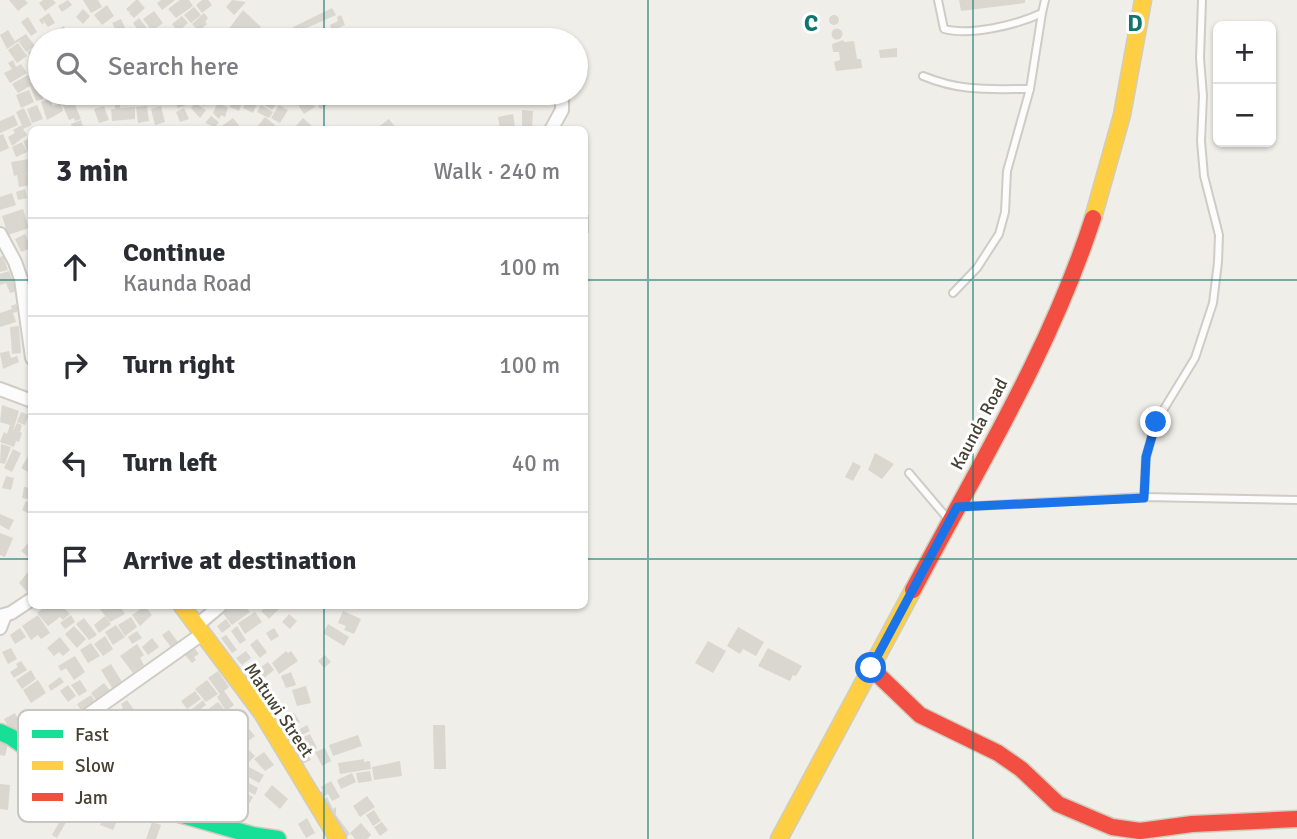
<!DOCTYPE html>
<html lang="en">
<head>
<meta charset="utf-8">
<style>
  body { margin:0; font-family:Signika,sans-serif; background:#f7f7f7; color:#2b2b33 }
  .controls { position:absolute; right:21px; top:21px; display:grid; overflow:hidden; border-radius:10px; box-shadow:0 2px 5px #0004 }
  .controls button { width:63px; height:63px; display:grid; place-items:center; padding:0; border:0; border-bottom:2px solid #e1e1e2; background:#fff; color:#2b2b33; font:35px sans-serif }
  .stop { position:absolute; width:21px; height:21px; margin:-16px; border:5px solid #1a73e8; border-radius:50%; background:#fff }
  .stop.end { background:#1a73e8; border-color:#fff; box-shadow:0 2px 7px #0008 }
  .list { margin:0; padding:0; list-style:none }
  h2 { display:flex; justify-content:space-between; align-items:center; height:91px; margin:0; padding:0 28px; font-size:30px }
  h2 small { font-size:23px; font-weight:400; color:#7c7c81 }
  .list li { display:grid; grid-template-columns:46px 1fr auto; gap:21px; align-items:center; box-sizing:border-box; height:98px; padding:0 28px; border-top:2px solid #e1e1e2 }
  .list b { display:block; font-size:26px; white-space:nowrap }
  .list p { margin:0; font-size:23px; white-space:nowrap; color:#7c7c81 }
  .list em { font-size:23px; font-style:normal; color:#7c7c81 }
  .icon { flex:none; width:38px; height:38px; fill:none; stroke:currentColor; stroke-width:2; stroke-linecap:round; stroke-linejoin:round }
  .map { position:relative; flex:none; width:1297px; height:839px; overflow:hidden }
  .search { position:absolute; background:#fff; box-shadow:0 2px 5px #0004; left:28px; top:28px; width:560px; height:77px; display:flex; align-items:center; gap:18px; box-sizing:border-box; padding:0 24px; border-radius:38px; color:#7c7c81; font-size:26px }
  .panel { position:absolute; background:#fff; box-shadow:0 2px 5px #0004; left:28px; top:126px; width:560px; height:483px; border-radius:10px }
  .map>svg:first-child { display:block }
  .building { fill:#d9d7d0 }
  .lines { fill:none; stroke-linecap:round; stroke-linejoin:round }
  .lane-casing { stroke:#ceccc5; stroke-width:10 }
  .street-casing { stroke:#ceccc5; stroke-width:16 }
  .fast-casing { stroke:#d0cdbe; stroke-width:19 }
  .slow-casing { stroke:#d0cdbe; stroke-width:19 }
  .jam-casing { stroke:#d0cdbe; stroke-width:19 }
  .lane { stroke:#fdfcfc; stroke-width:6 }
  .street { stroke:#fdfcfc; stroke-width:12 }
  .fast { stroke:#16e098; stroke-width:16 }
  .slow { stroke:#ffcf43; stroke-width:16 }
  .jam { stroke:#f24e42; stroke-width:16 }
  .route { stroke:#1a73e8; stroke-width:9 }
  .grid { fill:none; stroke:#0f766e; stroke-width:2; stroke-opacity:0.55 }
  .labels { text-anchor:middle; stroke-width:6; stroke-linejoin:round; paint-order:stroke }
  .street-label { font-size:18px; fill:#464233; stroke:#fff }
  .key { fill:#fff; stroke:#c8c6c2; stroke-width:2 }
  .key-label { font-size:19px; fill:#464233 }
  .grid-label { font-size:23px; text-anchor:middle; font-weight:bold; fill:#0f766e; stroke:#fff; stroke-width:6; stroke-linejoin:round; paint-order:stroke }
</style>
</head>
<body>
<div class="map">
<svg width="1297" height="839" viewBox="0 0 1297 839">
  <rect width="100%" height="100%" fill="#f0eee8"/>
  <g class="building">
    <path d="M9 0H25L28 3 18 11Z"/>
    <path d="M43 0H53L56 3 45 11 39 3Z"/>
    <path d="M68 0 72 5 62 12 58 6Z"/>
    <path d="M83 0H98L102 7 91 13Z"/>
    <path d="M136 0H138L145 8 134 18 129 13 132 10 129 12 126 9Z"/>
    <path d="M161 0H175L162 10 157 3Z"/>
    <path d="M180 0H189L193 6 176 18 168 9Z"/>
    <path d="M202 0H208L212 5 202 13 196 5Z"/>
    <path d="M232 0 246 2 234 15 226 7Z"/>
    <path d="M959 0H1025V3L961 11Z"/>
    <path d="M107 5 114 16 102 25 94 15Z"/>
    <path d="M194 7 201 15 191 23 184 15Z"/>
    <path d="M332 8 336 15 295 33 296 35 299 33 303 40 286 39 283 32Z"/>
    <path d="M83 9 90 16 83 24 76 17Z"/>
    <path d="M243 10 261 27 255 36 245 29 238 37 228 30Z"/>
    <path d="M154 11 163 23 152 31 143 19Z"/>
    <path d="M49 13 55 23 48 27 42 19 44 23 42 24 39 20Z"/>
    <path d="M204 13 208 18 205 22 207 24 199 31 192 24Z"/>
    <path d="M341 15 345 25 332 31 330 25 338 21 337 17Z"/>
    <circle cx="834" cy="20" r="5"/>
    <path d="M182 16 188 23 178 32 172 24Z"/>
    <path d="M28 17 37 32 31 36 21 22Z"/>
    <path d="M139 18 147 28 140 33 133 23Z"/>
    <path d="M121 19 127 32 119 36 112 23Z"/>
    <path d="M64 26 67 33 56 39 52 32Z"/>
    <circle cx="837" cy="34" r="5.5"/>
    <path d="M107 29 113 40H104L100 33Z"/>
    <path d="M8 30 16 43 7 49 0 35Z"/>
    <path d="M245 31 253 37 251 40H238Z"/>
    <path d="M325 31 329 39 308 40Z"/>
    <path d="M26 34 35 46 26 52 19 42 23 39 16 43 15 41Z"/>
    <path d="M843 40 844 42 854 41 857 59H861L862 68 836 71 834 62 840 60 839 52H833L832 44Z"/>
    <path d="M18 43 27 56 17 63 8 50Z"/>
    <path d="M38 46 40 57 34 61 28 52Z"/>
    <path d="M897 48V57L880 58 879 50Z"/>
    <path d="M13 60 16 67 21 64 27 73 10 83 4 73 12 69 8 63Z"/>
    <path d="M40 60V73L34 76 29 66Z"/>
    <path d="M28 75 33 86 40 83 39 89 43 99 36 101 30 86 18 93 12 84Z"/>
    <path d="M29 90 34 102 21 108 16 95Z"/>
    <path d="M53 93H70L81 119 75 121 74 118 69 120 62 104 66 102 65 98 56 101Z"/>
    <path d="M77 93H86L90 100 83 104Z"/>
    <path d="M104 93H116L119 99 109 103Z"/>
    <path d="M193 93H211L204 106 190 99Z"/>
    <path d="M222 93H234L230 103 215 98 216 94 221 96Z"/>
    <path d="M269 93H288L290 95 282 104Z"/>
    <path d="M307 93 315 107 304 114 295 100Z"/>
    <path d="M312 93H326L331 103 320 109Z"/>
    <path d="M344 93 346 99 333 104 331 97Z"/>
    <path d="M182 94 184 98 180 100H184L186 105 178 108 173 98Z"/>
    <path d="M249 95 259 99 253 113 243 108Z"/>
    <path d="M268 95 278 102 272 110 262 103Z"/>
    <path d="M50 99 53 106 61 103 63 111 47 120 41 102Z"/>
    <path d="M233 99 242 103 239 111 230 107Z"/>
    <path d="M218 102 228 108 225 117 221 115 219 119 213 113Z"/>
    <path d="M195 103 206 110 200 118 191 108Z"/>
    <path d="M115 104H120V108L135 107V119L112 121 111 109H115Z"/>
    <path d="M37 105 43 119 32 123 27 109Z"/>
    <path d="M261 105 273 112 269 118 257 112Z"/>
    <path d="M279 105 288 110 280 123 271 118Z"/>
    <path d="M104 106 109 120 99 123 94 109Z"/>
    <path d="M147 106 149 121 138 123 136 107Z"/>
    <path d="M161 106 165 122 155 125 151 109Z"/>
    <path d="M24 108 32 125 23 129 27 135 12 146 8 137 15 133 13 130 22 125 16 112Z"/>
    <path d="M184 108 189 119 180 122 176 112Z"/>
    <path d="M522 110 533 111 532 130H522Z"/>
    <path d="M513 114 515 127 518 126 519 130H500L498 117Z"/>
    <path d="M14 115 18 125 0 133V121Z"/>
    <path d="M211 116 219 122 215 127 205 123Z"/>
    <path d="M265 117 275 125 271 130H260L257 127Z"/>
    <path d="M233 118 239 125 236 127 238 130H225L222 126Z"/>
    <path d="M303 118 313 127 310 130H298L295 127Z"/>
    <path d="M389 119 395 127 392 130H378L377 128Z"/>
    <path d="M81 120 84 130H73L71 124Z"/>
    <path d="M3 134 9 148 0 152V135Z"/>
    <path d="M32 138V151L28 153 23 141Z"/>
    <path d="M22 142 27 152 16 157 12 147Z"/>
    <path d="M29 159 32 172 24 174 32 173V185L19 187 17 175 14 176 11 162Z"/>
    <path d="M25 189 27 198 18 200 16 192Z"/>
    <path d="M12 193 16 205 0 210V197Z"/>
    <path d="M23 209 29 228 8 235 2 216Z"/>
    <rect x="584" y="215" width="5" height="18"/>
    <path d="M25 234 31 248 21 252 15 239Z"/>
    <path d="M3 256 8 270 0 272V257Z"/>
    <path d="M9 271 17 291 10 293 6 283 0 285V274Z"/>
    <path d="M16 304 19 311 13 313 16 322 0 327V313L12 309 11 306Z"/>
    <path d="M19 326 21 353 12 354 10 327Z"/>
    <path d="M9 351 11 358 17 356 19 362 3 369 0 353Z"/>
    <path d="M2 405 19 411 13 431 17 423 22 425 20 432 22 433 19 442 16 441 14 447 0 442 4 432 7 434 10 425 0 422Z"/>
    <path d="M21 412 29 415 25 425 17 422Z"/>
    <path d="M1 444 11 447 5 464 0 463Z"/>
    <path d="M13 449 21 453 12 472 4 468Z"/>
    <path d="M875 453 894 464 882 479 868 470Z"/>
    <path d="M28 456 32 458V467L28 472 21 468Z"/>
    <path d="M853 462 861 466 853 481 845 477Z"/>
    <path d="M6 476 14 478 11 490 2 488Z"/>
    <path d="M24 487 32 488V500L22 498Z"/>
    <path d="M26 501 32 504V515L22 510Z"/>
    <path d="M0 514 14 520 9 530 0 525Z"/>
    <path d="M0 533 13 538 5 557 0 555Z"/>
    <path d="M32 539V560L21 551Z"/>
    <path d="M28 572 32 575 30 595 19 583Z"/>
    <path d="M46 606H62L70 614 63 620 60 617 48 626 37 613Z"/>
    <path d="M103 606H120L125 614 110 622 99 608Z"/>
    <path d="M145 606 152 615 140 626 132 615Z"/>
    <path d="M231 606H245L250 612 232 625 222 612Z"/>
    <path d="M267 606H275L279 609 269 619 261 611Z"/>
    <path d="M343 611 361 619 354 634 344 630 346 626 338 623Z"/>
    <path d="M255 612 262 622 245 634 238 623Z"/>
    <path d="M289 614 297 621 290 629 282 622Z"/>
    <path d="M38 615 50 633 41 639 38 635 31 640 22 626Z"/>
    <path d="M71 615 75 622 65 629 60 623Z"/>
    <path d="M105 616 111 624 99 633 94 625Z"/>
    <path d="M131 617 137 627 125 636 118 625Z"/>
    <path d="M84 618 97 635 89 640 76 624Z"/>
    <path d="M226 619 231 626 222 633 217 626Z"/>
    <path d="M328 624 349 637 344 646 323 633Z"/>
    <path d="M116 625 125 637 113 645 105 632Z"/>
    <path d="M74 626 86 639 77 648 65 634Z"/>
    <path d="M237 626 246 640 240 644 231 631Z"/>
    <path d="M738 627 764 642 756 656 743 649 740 654 727 646Z"/>
    <path d="M20 628 26 637 15 644 10 635Z"/>
    <path d="M274 628 279 636 271 641 266 633Z"/>
    <path d="M169 630 180 645 173 650 162 635Z"/>
    <path d="M137 631 142 638 132 644 128 637Z"/>
    <path d="M226 635 237 650 232 653 221 638Z"/>
    <path d="M105 636 113 649 103 656 94 644Z"/>
    <path d="M60 637 70 650 63 656 59 652 54 656 47 648Z"/>
    <path d="M152 638 159 647 148 655 142 647Z"/>
    <path d="M257 639 267 652 260 658 250 645Z"/>
    <path d="M708 641 726 651 713 673 695 663Z"/>
    <path d="M91 643 100 656 88 663 80 650Z"/>
    <path d="M137 644 144 655 140 658 144 665 133 673 120 656Z"/>
    <path d="M193 646 199 654 194 657 196 660 192 663 183 653Z"/>
    <path d="M11 648 17 659 8 664 2 652Z"/>
    <path d="M768 648 802 666 796 676 793 675 790 681 758 666Z"/>
    <path d="M246 651 251 658 242 665 236 658Z"/>
    <path d="M286 651 288 653 291 651 298 661 279 674 272 663Z"/>
    <path d="M325 655 331 662 324 668 318 661Z"/>
    <path d="M75 656 85 672 74 680 66 668 61 671 58 666Z"/>
    <path d="M21 661 27 670 14 678 10 672 18 667 16 664Z"/>
    <path d="M268 662 274 670 263 679 271 690 264 696 249 676Z"/>
    <path d="M111 664 124 685 114 691 101 670Z"/>
    <path d="M31 670 36 679 22 689 16 680Z"/>
    <path d="M218 671 229 687 224 691 234 705 226 711 217 697 220 694 208 678Z"/>
    <path d="M291 672 296 685 286 688 281 676Z"/>
    <path d="M60 677 64 682 51 691 48 686Z"/>
    <path d="M38 680 46 693 31 703 23 690Z"/>
    <path d="M80 680 87 691 79 696 71 685Z"/>
    <path d="M207 680 218 694 206 702 195 689Z"/>
    <path d="M104 683 112 693 98 703 91 693Z"/>
    <path d="M68 685 76 696 68 702 60 691Z"/>
    <path d="M306 686 311 703 297 706 292 690Z"/>
    <path d="M195 691 201 699 187 709 181 701Z"/>
    <path d="M91 695 98 706 83 713 77 704Z"/>
    <path d="M127 700 134 710 131 713 135 719 127 726 118 711 123 708 121 704Z"/>
    <path d="M203 700 206 705 186 720 184 717 187 713Z"/>
    <path d="M218 702 227 713 212 723 203 713Z"/>
    <path d="M15 713 23 729 13 735 6 729 9 728 4 719Z"/>
    <path d="M294 713 300 722 286 730 282 723 285 722 283 719Z"/>
    <path d="M244 723 255 736 244 744 241 741 237 743 230 735Z"/>
    <path d="M307 725 310 731 298 737 295 732Z"/>
    <path d="M433 725H445L446 769H434Z"/>
    <path d="M310 734 317 748 307 752 311 760 302 764 293 742Z"/>
    <path d="M358 735 362 746 333 756 329 745Z"/>
    <path d="M0 736 4 737 2 742 8 744 5 756 0 755Z"/>
    <path d="M246 747 255 756 248 763 239 754Z"/>
    <path d="M325 748 331 761 322 766 315 752Z"/>
    <path d="M264 752 274 765 265 771 254 759Z"/>
    <path d="M364 759V762L370 761 371 769 340 774 338 763Z"/>
    <path d="M400 761 402 776 374 780 372 767Z"/>
    <path d="M249 767 264 775 259 783 245 775Z"/>
    <path d="M370 771 372 781 358 783 356 773Z"/>
    <path d="M352 773 356 782 341 789 337 780Z"/>
    <path d="M331 781 340 797 332 801 328 794 323 797 320 792 323 791 321 787Z"/>
    <path d="M247 782 258 788 255 795 243 788Z"/>
    <path d="M0 784 10 785 8 810 0 809Z"/>
    <path d="M272 785 288 799 280 809 264 795Z"/>
    <path d="M240 790 253 797 242 816 229 809Z"/>
    <path d="M367 796 375 807 360 817 353 806Z"/>
    <path d="M327 797 333 809 336 807V815L350 834 345 838 331 817 334 814 331 810 329 811 322 800Z"/>
    <path d="M374 810 381 821 373 826 366 815Z"/>
    <path d="M105 813 118 819 113 830 100 825Z"/>
    <path d="M64 814 69 817 57 838 52 835Z"/>
    <path d="M307 818 315 833 306 838 298 824Z"/>
    <path d="M152 822 161 825 156 839H146Z"/>
    <path d="M382 822 388 830 380 836 374 827Z"/>
    <path d="M361 823 371 835 367 839H355L350 833Z"/>
  </g>
  <g class="lines">
    <g class="lane-casing">
      <g id="lane">
        <path d="M938 0 944 29C970 36 1017 25 1042 13L1045 0"/>
        <path d="M923 76C962 92 989 89 1030 89"/>
        <path d="M953 293 977 268 999 234 1005 212 1007 171 1030 89 1042 13"/>
        <path d="M909 473 948 519"/>
        <path d="M1144 497 1146 457 1156 422 1195 358 1213 303 1218 262 1219 235 1204 176 1201 141 1203 96 1200 58 1202 0"/>
        <path d="M958 507 1144 497 1297 500"/>
      </g>
    </g>
    <g class="street-casing">
      <g id="street">
        <path d="M576 70H580"/>
        <path d="M551 130 562 110V93"/>
        <path d="M0 234 15 262 21 279 32 358"/>
        <path d="M0 389 32 401"/>
        <path d="M0 616 11 613 32 599"/>
        <path d="M196 626 220 606"/>
        <path d="M0 628 5 615"/>
        <path d="M34 753 202 634"/>
      </g>
    </g>
    <g class="fast-casing">
      <path id="fast" d="M0 732 11 737 58 770 106 793 252 835 278 839"/>
    </g>
    <g class="slow-casing">
      <g id="slow">
        <path d="M1093 218 1122 115 1143 0"/>
        <path d="M182 606 262 713 338 839"/>
        <path d="M779 839 913 590"/>
      </g>
    </g>
    <g class="jam-casing">
      <g id="jam">
        <path d="M913 590C977 469 1051 349 1093 218"/>
        <path d="M871 668 920 715 998 753 1021 769 1058 804 1112 827 1140 831 1192 824 1297 819"/>
      </g>
    </g>
    <use href="#lane" class="lane"/>
    <use href="#street" class="street"/>
    <use href="#fast" class="fast"/>
    <use href="#slow" class="slow"/>
    <use href="#jam" class="jam"/>
  </g>
  <g class="lines">
    <path class="route" d="M871 668 957 507 1144 498 1146 457 1156 422"/>
  </g>
  <path class="grid" d="M324 0V40M648 0V839M973 0V839M324 93V130M0 280H32M584 280H1297M0 559H32M584 559H1297M324 606V839"/>
  <g class="labels">
    <g class="street-label">
      <text transform="translate(979 424) rotate(-62)" y="6">Kaunda Road</text>
      <text transform="translate(279 710) rotate(56)" y="6">Matuwi Street</text>
    </g>
  </g>
  <rect x="18" y="710" width="230" height="112" rx="10" class="key"/>
  <rect x="32" y="730" width="31" height="8" fill="#16e098"/>
  <rect x="32" y="761" width="31" height="9" fill="#ffcf43"/>
  <rect x="32" y="793" width="31" height="8" fill="#f24e42"/>
  <g class="key-label">
    <text x="75" y="741">Fast</text>
    <text x="75" y="772">Slow</text>
    <text x="75" y="804">Jam</text>
  </g>
  <g class="grid-label">
    <text x="811" y="31">C</text>
    <text x="1135" y="31">D</text>
  </g>
</svg>
<div class="controls">
<button>+</button>
<button>−</button>
</div>
<div class="stop" style="left:871px;top:668px"></div>
<div class="stop end" style="left:1156px;top:422px"></div>
<div class="search"><svg class="icon" aria-label="search" viewBox="0 0 24 24"><circle cx="10" cy="10" r="6"/><path d="M15 15l6 6"/></svg>Search here</div>
<section class="panel">
<h2>3 min<small>Walk · 240 m</small></h2>
<ul class="list">
<li><svg class="icon" aria-label="ahead" viewBox="0 0 24 24"><path d="M12 20V5M6 11l6-6 6 6"/></svg><div><b>Continue</b><p>Kaunda Road</p></div><em>100 m</em></li>
<li><svg class="icon" aria-label="right" viewBox="0 0 24 24"><path d="M7 20v-9h11M14 6l5 5-5 5"/></svg><div><b>Turn right</b></div><em>100 m</em></li>
<li><svg class="icon" aria-label="left" viewBox="0 0 24 24"><path d="M17 20v-9H6M10 6l-5 5 5 5"/></svg><div><b>Turn left</b></div><em>40 m</em></li>
<li><svg class="icon" aria-label="arrive" viewBox="0 0 24 24"><path d="M6 21V4h12l-3 4 3 4H6"/></svg><div><b>Arrive at destination</b></div></li>
</ul>
</section>
</div>
</body>
</html>
